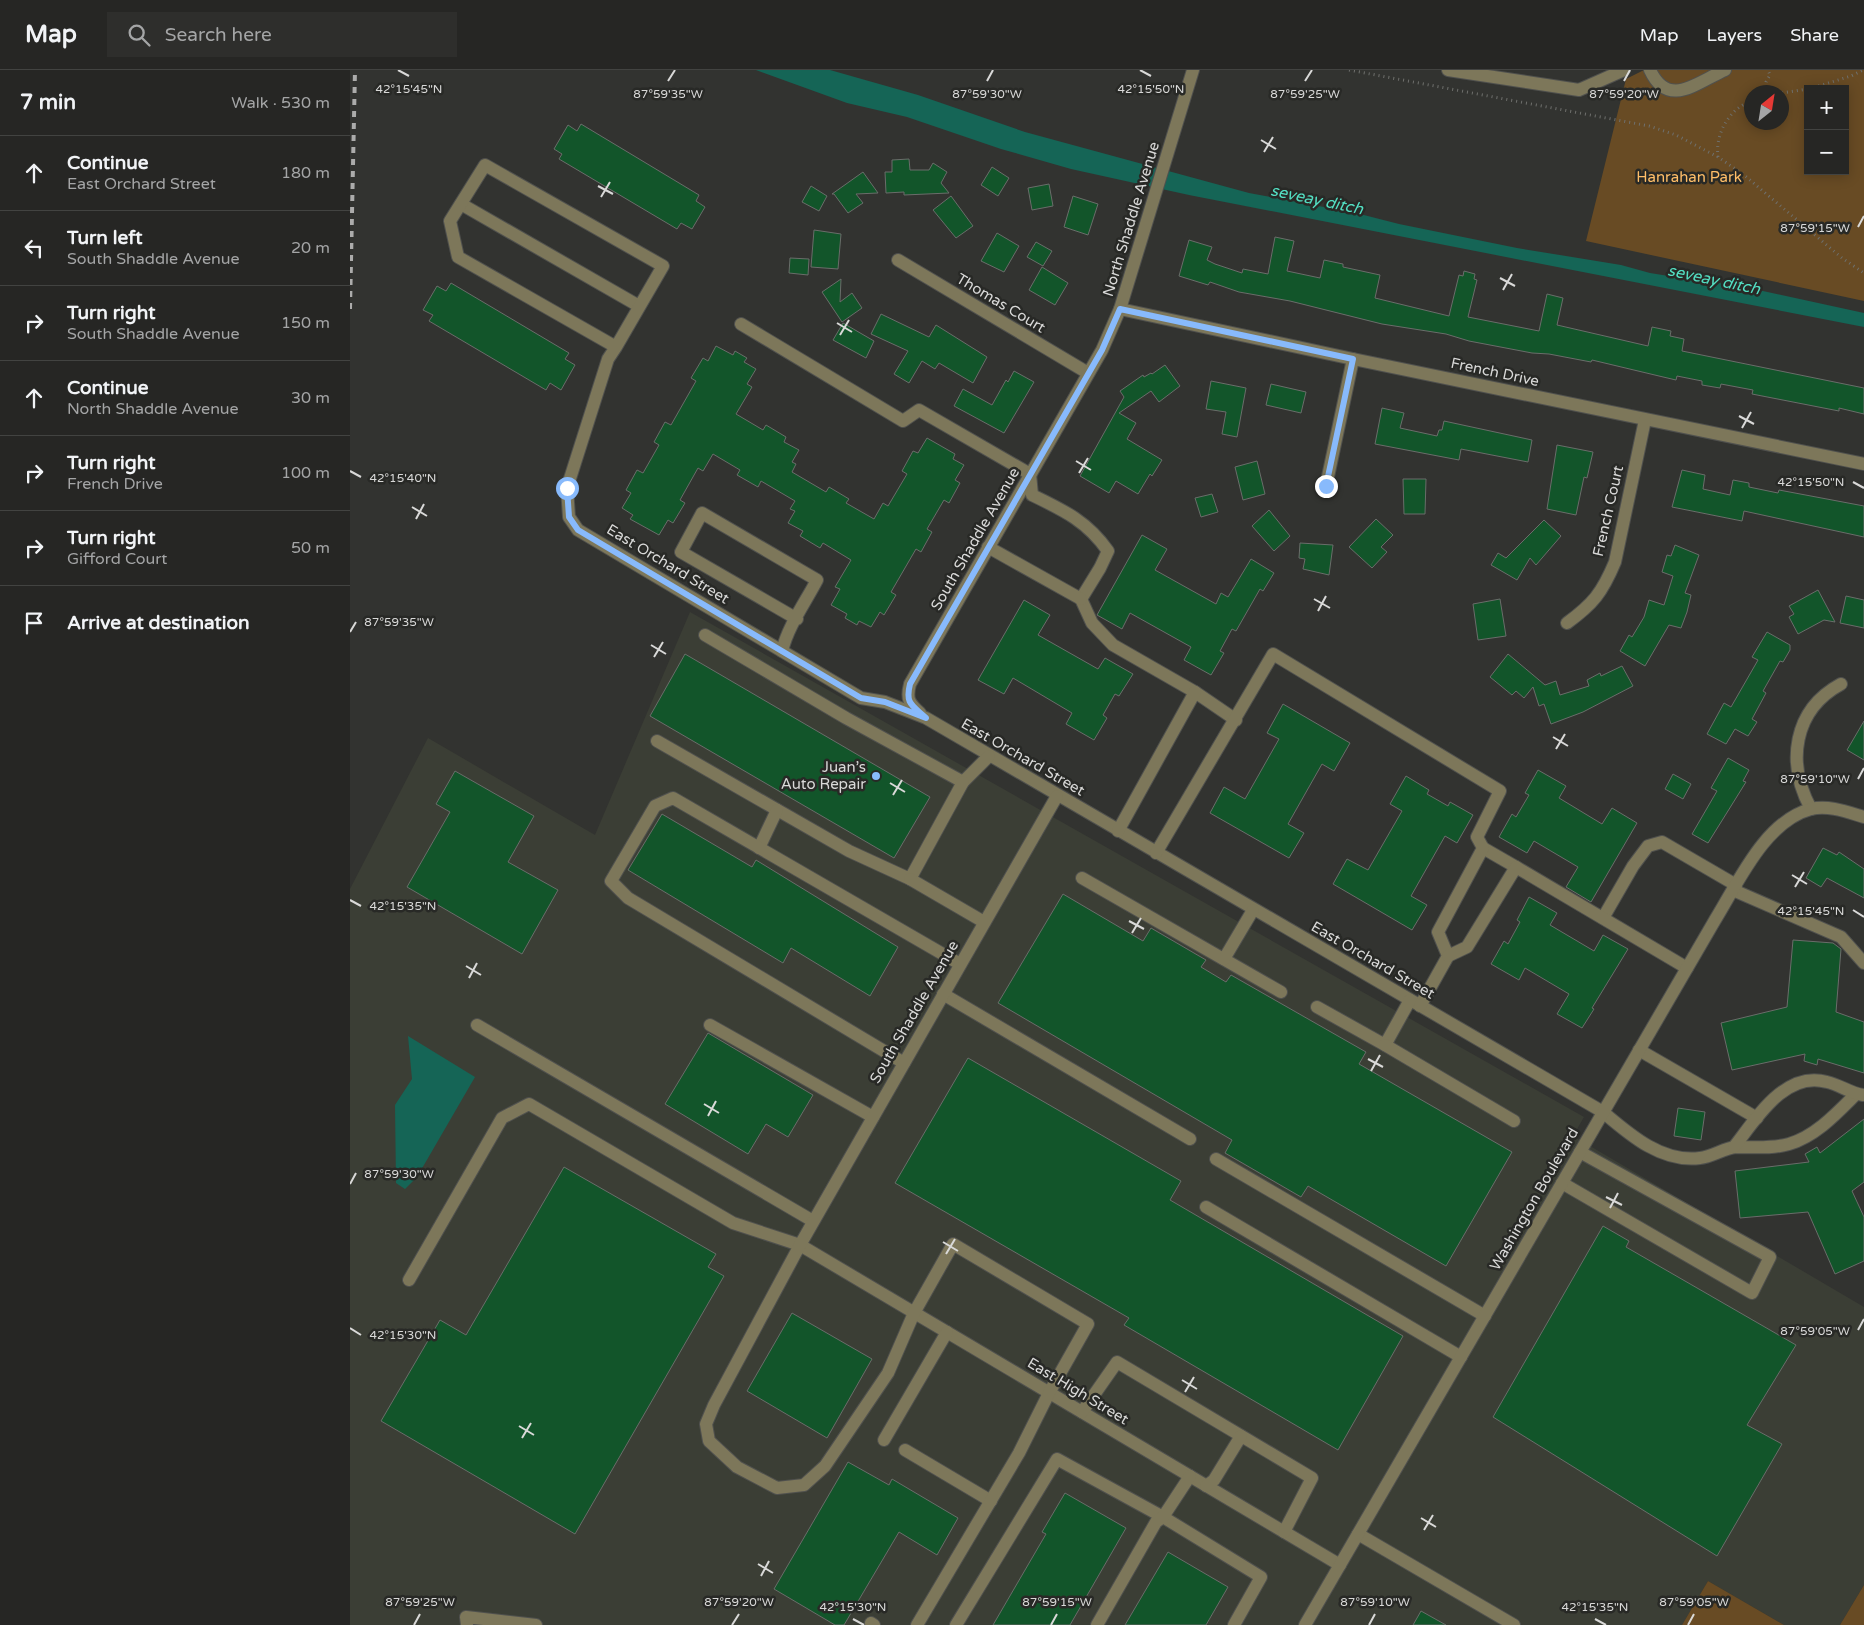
<!DOCTYPE html>
<html lang="en">
<head>
<meta charset="utf-8">
<style>
  body { margin:0; font-family:"Varela Round",sans-serif; background:#2e2e2c; color:#f1f3f6 }
  .controls { position:absolute; right:15px; top:15px; display:grid; overflow:hidden; border-radius:0px; box-shadow:0 2px 12px #0003 }
  .controls button { width:45px; height:45px; display:grid; place-items:center; padding:0; border:0; border-bottom:1px solid #424341; background:#262624; color:#f1f3f6; font:25px sans-serif }
  .compass { position:absolute; left:1394px; top:15px; width:45px; height:45px; border-radius:50%; background:#262624; box-shadow:0 2px 12px #0003; rotate:30deg }
  .stop { position:absolute; width:15px; height:15px; margin:-11px; border:4px solid #88bafc; border-radius:50%; background:#fff }
  .stop.end { background:#88bafc; border-color:#fff; box-shadow:0 1px 5px #0008 }
  .list { margin:0; padding:0; list-style:none }
  h2 { display:flex; justify-content:space-between; align-items:center; height:65px; margin:0; padding:0 20px; font-size:21px }
  h2 small { font-size:16px; font-weight:400; color:#a4a5a6 }
  .list li { display:grid; grid-template-columns:32px 1fr auto; gap:15px; align-items:center; box-sizing:border-box; height:75px; padding:0 20px; border-top:1px solid #424341 }
  .list b { display:block; font-size:19px; white-space:nowrap }
  .list p { margin:0; font-size:16px; white-space:nowrap; color:#a4a5a6 }
  .list em { font-size:16px; font-style:normal; color:#a4a5a6 }
  .icon { flex:none; width:28px; height:28px; fill:none; stroke:currentColor; stroke-width:2; stroke-linecap:round; stroke-linejoin:round }
  .map { position:relative; flex:none; width:1514px; height:1555px; overflow:hidden }
  header { display:flex; align-items:center; gap:30px; box-sizing:border-box; height:70px; padding:0 25px; background:#262624; border-bottom:1px solid #424341 }
  header strong { font-size:24px }
  nav { display:flex; gap:28px; margin-inline-start:auto; font-size:18px }
  .search { width:350px; height:45px; background:#2e2e2c; display:flex; align-items:center; gap:12px; box-sizing:border-box; padding:0 18px; border-radius:0px; color:#a4a5a6; font-size:19px }
  main { display:flex }
  aside { flex:1; background:#262624 }
  .map>svg:first-child { display:block }
  .built { fill:#3b3e35 }
  .green { fill:#684b24; fill-rule:evenodd }
  .water { fill:#156556 }
  .building { fill:#12552a; stroke:#6a6d6a }
  .lines { fill:none; stroke-linecap:round; stroke-linejoin:round }
  .minor-casing { stroke:#50514e; stroke-width:14 }
  .path { stroke:#6f706d; stroke-width:3; stroke-dasharray:1 4; stroke-linecap:butt }
  .minor { stroke:#7d775a; stroke-width:12 }
  .rail { stroke:#acacab; stroke-width:4; stroke-dasharray:6 6; stroke-linecap:butt }
  .route { stroke:#88bafc; stroke-width:6 }
  .ticks { fill:none; stroke:#d9d9d8; stroke-width:2 }
  .poi-dot { fill:#88bafc; stroke:#282926; stroke-width:2 }
  .labels { text-anchor:middle; stroke-width:5; stroke-linejoin:round; paint-order:stroke }
  .park-label { font-size:15px; fill:#ffbe68; stroke:#282926 }
  .street-label { font-size:15px; fill:#d9d9d8; stroke:#282926 }
  .poi-label { font-size:15px; fill:#d9d9d8; stroke:#282926; text-anchor:end }
  .water-label { font-size:16px; font-style:italic; fill:#53dec2; stroke:#282926 }
  .ticks-label { font-size:12px; text-anchor:middle; fill:#d9d9d8; stroke:#282926; stroke-width:5; stroke-linejoin:round; paint-order:stroke }
</style>
</head>
<body>
<header>
<strong>Map</strong>
<div class="search"><svg class="icon" aria-label="search" viewBox="0 0 24 24"><circle cx="10" cy="10" r="6"/><path d="M15 15l6 6"/></svg>Search here</div>
<nav><a>Map</a><a>Layers</a><a>Share</a></nav>
</header>
<main>
<aside>
<h2>7 min<small>Walk · 530 m</small></h2>
<ul class="list">
<li><svg class="icon" aria-label="ahead" viewBox="0 0 24 24"><path d="M12 20V5M6 11l6-6 6 6"/></svg><div><b>Continue</b><p>East Orchard Street</p></div><em>180 m</em></li>
<li><svg class="icon" aria-label="left" viewBox="0 0 24 24"><path d="M17 20v-9H6M10 6l-5 5 5 5"/></svg><div><b>Turn left</b><p>South Shaddle Avenue</p></div><em>20 m</em></li>
<li><svg class="icon" aria-label="right" viewBox="0 0 24 24"><path d="M7 20v-9h11M14 6l5 5-5 5"/></svg><div><b>Turn right</b><p>South Shaddle Avenue</p></div><em>150 m</em></li>
<li><svg class="icon" aria-label="ahead" viewBox="0 0 24 24"><path d="M12 20V5M6 11l6-6 6 6"/></svg><div><b>Continue</b><p>North Shaddle Avenue</p></div><em>30 m</em></li>
<li><svg class="icon" aria-label="right" viewBox="0 0 24 24"><path d="M7 20v-9h11M14 6l5 5-5 5"/></svg><div><b>Turn right</b><p>French Drive</p></div><em>100 m</em></li>
<li><svg class="icon" aria-label="right" viewBox="0 0 24 24"><path d="M7 20v-9h11M14 6l5 5-5 5"/></svg><div><b>Turn right</b><p>Gifford Court</p></div><em>50 m</em></li>
<li><svg class="icon" aria-label="arrive" viewBox="0 0 24 24"><path d="M6 21V4h12l-3 4 3 4H6"/></svg><div><b>Arrive at destination</b></div></li>
</ul>
</aside>
<div class="map">
<svg width="1514" height="1555" viewBox="0 0 1514 1555">
  <rect width="100%" height="100%" fill="#323330"/>
  <path class="built" d="M340 542 1234 1047 1223 1066 1514 1237V1515L1490 1555H1434L1358 1511 1332 1555H0V819L78 668 245 765Z"/>
  <g class="green">
    <path d="M1294 0H1514V231L1236 171 1276 9ZM1458 19H1495V101H1458ZM1402 22H1432V52H1402Z"/>
    <path d="M1358 1511 1434 1555H1332Z"/>
    <path d="M1514 1515V1555H1490Z"/>
  </g>
  <g class="water">
    <path d="M406 0H480L568 25 675 62 899 123 1006 143 1049 154 1167 178 1271 195 1300 203 1356 212 1381 214 1514 243V257L839 125 721 99 651 79 557 47 497 33Z"/>
    <path d="M58 966 125 1007 67 1107 55 1119 46 1113 45 1035 62 1009Z"/>
  </g>
  <g class="building">
    <path d="M231 54 349 125 346 131 355 137 342 159 331 153 327 159 209 89 212 84 204 79 218 55 227 61Z"/>
    <path d="M559 89 560 100H579L583 93 597 102 591 113 599 123 554 125V122L536 123 535 102H542V90Z"/>
    <path d="M642 97 659 108 648 126 631 115Z"/>
    <path d="M513 102 528 123 506 124 513 133 498 143 484 124H482Z"/>
    <path d="M699 114 703 136 682 140 678 118Z"/>
    <path d="M461 116 477 126 469 141 452 132Z"/>
    <path d="M601 126 623 156 606 168 583 140Z"/>
    <path d="M723 126 748 134 738 165 714 157Z"/>
    <path d="M464 160 491 164 488 199 461 197Z"/>
    <path d="M647 163 669 176 654 202 631 191Z"/>
    <path d="M925 167 944 171 937 201 970 208 974 190 993 194V197L1030 205 1025 228 1099 246 1109 205 1113 206 1114 201 1125 204 1124 209 1127 210 1118 247 1189 261 1197 224 1213 228 1207 255 1298 276 1302 257 1321 261 1320 266 1334 269 1332 281 1514 318V344L1489 338V341L1402 324 1403 320 1371 314 1370 318 1352 315V311L1327 306 1326 310 1309 306 1242 290 1241 292 1199 284 1182 283 1119 271 1096 264 1032 254 940 231 889 222 860 212 858 215 829 206 839 170 862 177 857 190 865 194 892 203 893 199 918 204Z"/>
    <path d="M686 172 702 181 693 196 677 187Z"/>
    <path d="M440 188 459 189 458 205 439 203Z"/>
    <path d="M692 197 718 213 705 235 679 220Z"/>
    <path d="M491 209 490 232 502 223 512 238 492 252 472 222Z"/>
    <path d="M101 213 219 283 215 289 225 295 211 320 200 313 196 320 79 251 83 245 73 240 87 216 96 221Z"/>
    <path d="M531 244 579 267 586 255 637 287 623 313 589 293 585 299 572 291 559 313 544 304 558 281 521 264Z"/>
    <path d="M493 253 524 271 516 288 483 270Z"/>
    <path d="M366 276 383 285 385 281 397 288 394 292 406 299 397 314 402 317 386 344 413 360 416 355 436 367 434 372 449 380 442 392 446 394 442 402 476 422 479 417 499 429 496 433 524 449 533 433 538 436 557 404 552 401 563 381 568 383 577 368 605 384 603 389 614 395 605 410 610 413 599 433 594 430 577 459 582 462 571 482 566 479 541 522 546 525 534 545 530 542 521 557 509 551 507 555 495 548 497 544 481 535 490 519 485 517 501 490 473 473 470 478 450 466 453 461 438 453 445 441 440 439 445 431 411 411 408 417 387 405 390 400 363 384 353 401 348 398 330 430 335 433 323 453 318 450 309 465 280 449 283 445 272 438 281 423 276 420 287 400 293 403 309 375 304 372 315 352 321 355 346 311 341 308 353 288 358 291Z"/>
    <path d="M815 295 830 316 809 332 801 321 769 343 786 353 777 369 812 390 802 406 800 404 788 424 766 411 759 423 730 406 774 327 770 321 793 305 794 307 801 303 802 304Z"/>
    <path d="M664 301 684 312 654 363 604 336 613 319 642 335 656 310 658 312Z"/>
    <path d="M861 311 896 318 887 367 872 364 876 342 856 339Z"/>
    <path d="M921 314 956 322 951 343 916 335Z"/>
    <path d="M1032 338 1054 343 1050 358 1087 366 1089 360H1092L1094 351 1182 370 1178 392 1111 379 1109 390 1025 374Z"/>
    <path d="M1207 375 1243 382 1237 408 1234 407 1226 445 1197 439Z"/>
    <path d="M907 391 915 424 893 430 885 397Z"/>
    <path d="M1332 400 1355 405 1353 419 1380 425 1383 410 1399 413V417L1428 423 1429 420 1514 436V467L1394 441 1392 451 1322 437Z"/>
    <path d="M1053 409H1076L1075 444H1054Z"/>
    <path d="M862 424 868 442 851 447 845 428Z"/>
    <path d="M919 440 940 466 924 481 902 456Z"/>
    <path d="M1026 449 1043 465 1031 477 1037 482 1022 498 999 477Z"/>
    <path d="M1194 450 1211 466 1186 495 1180 488 1167 510 1141 495 1148 483 1156 488Z"/>
    <path d="M792 465 817 479 805 500 866 534 871 523 878 527 901 489 924 503 913 521 910 519 886 561 882 559 870 581 874 583 861 605 834 590 841 577 780 543 772 559 747 545Z"/>
    <path d="M950 473 983 475 979 505 953 499 955 489 949 488Z"/>
    <path d="M1325 475 1349 485 1335 523 1341 525 1337 542 1331 558 1319 555 1295 596 1270 581 1279 565 1282 567 1294 547 1299 530 1314 535 1323 506 1312 502 1317 485 1321 486Z"/>
    <path d="M1468 520 1485 552 1474 550 1448 564 1439 547 1444 544 1439 536Z"/>
    <path d="M1496 526 1514 530V558L1490 553Z"/>
    <path d="M1150 529 1156 566 1128 570 1123 534Z"/>
    <path d="M674 530 700 545 688 565 748 599 755 588 783 604 769 626 765 624 753 645 757 648 744 670 716 654 722 643 663 608 654 624 628 610Z"/>
    <path d="M1417 562 1440 575V580L1433 592 1430 591 1413 621 1416 623 1402 649 1407 652 1398 666 1385 659 1376 674 1357 664 1374 633 1381 637 1408 590 1402 587Z"/>
    <path d="M335 584 580 727 544 788 300 646Z"/>
    <path d="M1158 584 1195 615 1206 611 1210 625 1239 616 1237 610 1250 603 1251 606 1272 596 1283 616 1233 642 1201 654 1194 634 1189 636 1183 617 1174 628 1166 621 1162 625 1140 607Z"/>
    <path d="M933 634 1000 673 984 701 972 694 938 754 954 763 939 788 860 743 874 717 895 729 929 669 917 663Z"/>
    <path d="M1514 651V690L1497 680Z"/>
    <path d="M1378 688 1399 700 1393 711 1396 712 1358 773 1342 764 1367 721 1361 718Z"/>
    <path d="M1188 700 1216 716 1209 728 1252 754 1262 738 1287 753 1241 832 1216 817 1228 797 1184 771 1177 783 1149 767 1162 744 1166 747 1179 725 1175 723Z"/>
    <path d="M105 701 184 746 158 792 208 820 172 884 57 817 100 742 86 734Z"/>
    <path d="M1323 704 1341 714 1333 729 1315 719Z"/>
    <path d="M1056 706 1079 720 1077 724 1098 736 1100 732 1123 745 1107 773 1095 766 1061 826 1077 835 1062 860 983 814 997 789 1018 800 1052 741 1040 734Z"/>
    <path d="M312 744 402 797 406 790 548 877 520 926 441 878 433 893 278 800Z"/>
    <path d="M1473 778 1487 785 1489 782 1514 799V828L1477 808 1471 817 1456 808Z"/>
    <path d="M713 824 793 871 801 858 856 890 851 897 876 912 881 905 1016 982 1009 994 1162 1082 1096 1196 958 1116 951 1127 875 1083 882 1070 648 933Z"/>
    <path d="M1179 827 1207 843 1200 855 1244 881 1253 865 1278 879 1242 938 1244 939 1232 958 1207 944 1219 924 1175 898 1169 910 1141 894 1154 871 1158 874 1170 852 1167 850Z"/>
    <path d="M1443 870 1483 873 1491 879 1486 942 1514 952V1003L1468 989 1467 995 1454 991 1455 984 1382 1000 1371 953 1437 937Z"/>
    <path d="M358 963 463 1025 438 1067 416 1054 398 1084 315 1034Z"/>
    <path d="M618 988 831 1111 820 1130 1053 1266 988 1380 774 1255 779 1248 545 1113Z"/>
    <path d="M1328 1038 1355 1042 1351 1070 1324 1066Z"/>
    <path d="M1514 1049V1112L1502 1121 1514 1147V1191L1485 1204 1458 1142 1390 1148 1385 1101 1459 1092 1455 1084 1467 1077 1470 1083Z"/>
    <path d="M214 1097 366 1184 358 1197 374 1206 225 1464 31 1351 90 1250 116 1265Z"/>
    <path d="M1253 1156 1279 1171 1276 1177 1446 1275 1397 1355 1432 1374 1367 1486 1143 1347Z"/>
    <path d="M442 1243 522 1289 477 1368 397 1321Z"/>
    <path d="M498 1392 539 1415 542 1409 608 1448 587 1485 549 1462 494 1555H485L424 1519Z"/>
    <path d="M715 1423 776 1458 720 1555H643L696 1464 692 1462Z"/>
    <path d="M818 1482 878 1517 856 1555H775Z"/>
    <path d="M1071 1541 1096 1555H1063Z"/>
  </g>
  <g class="lines">
    <g class="minor-casing">
      <g id="minor">
        <path d="M1098 0 1229 20 1274 0"/>
        <path d="M1300 0C1318 39 1346 13 1375 0"/>
        <path d="M111 134 289 236"/>
        <path d="M548 190 738 303"/>
        <path d="M770 239 1003 289 1514 394"/>
        <path d="M391 254 553 351 569 340 680 404 682 425C713 440 737 451 758 481L750 498 731 529 742 553 763 575 845 622 886 650"/>
        <path d="M266 277 313 196 135 95 100 151 108 187 266 277 258 289 217 418 219 447 228 460 511 628 535 632 576 648 1253 1042C1280 1065 1312 1093 1350 1088 1362 1087 1374 1078 1386 1077 1404 1077 1422 1079 1439 1074 1466 1066 1487 1043 1506 1024"/>
        <path d="M976 416 1003 289"/>
        <path d="M638 477 731 529"/>
        <path d="M1217 553C1243 534 1252 523 1265 492L1295 350"/>
        <path d="M355 565 496 648 613 712 639 686"/>
        <path d="M432 581C438 556 455 533 467 510L352 443 331 482 447 549"/>
        <path d="M570 643C559 633 556 629 560 614L752 280 770 239 843 0"/>
        <path d="M307 671 499 781 560 809 613 712"/>
        <path d="M1461 739C1436 693 1443 640 1491 614"/>
        <path d="M768 761 845 622"/>
        <path d="M409 778 427 740"/>
        <path d="M1133 778 1166 797"/>
        <path d="M806 783 923 584 1150 721 1127 767 1133 778 1088 862 1098 886 1070 936"/>
        <path d="M732 808 931 922"/>
        <path d="M560 809 634 852"/>
        <path d="M1383 820 1491 867 1514 893"/>
        <path d="M1253 848 1283 796 1298 776 1312 772 1386 815"/>
        <path d="M1098 886 1117 877 1166 797 1337 898"/>
        <path d="M874 889 903 840"/>
        <path d="M593 924 840 1069"/>
        <path d="M967 937 1035 975 1060 930"/>
        <path d="M127 955 463 1151"/>
        <path d="M360 955 523 1047"/>
        <path d="M1035 975 1164 1051"/>
        <path d="M1289 980 1407 1048"/>
        <path d="M554 993 278 828 261 811 305 736 323 728 610 894"/>
        <path d="M1384 1077C1406 1049 1435 1000 1477 1012 1490 1015 1500 1023 1513 1025"/>
        <path d="M866 1089 1135 1246"/>
        <path d="M1212 1113 1402 1223 1420 1187 1230 1082"/>
        <path d="M856 1137 1111 1287"/>
        <path d="M59 1210 152 1048 179 1034 383 1153 450 1175 990 1495"/>
        <path d="M732 1342 767 1292 962 1408 934 1462"/>
        <path d="M534 1370 597 1262"/>
        <path d="M555 1380 641 1431"/>
        <path d="M856 1416 864 1410 891 1366"/>
        <path d="M1008 1464 1164 1555"/>
        <path d="M521 1553 524 1555"/>
        <path d="M117 1555 116 1547 186 1555"/>
        <path d="M567 1555 669 1383 699 1323 738 1254 603 1174 564 1243 538 1303 475 1396 454 1415 427 1418 387 1397 359 1371 356 1354 364 1335 450 1175 707 726"/>
        <path d="M606 1555 707 1389 813 1447 911 1507 884 1555"/>
        <path d="M747 1555 806 1452 813 1447 840 1406"/>
        <path d="M955 1555 1365 850C1388 813 1415 751 1461 739 1479 735 1497 742 1514 747"/>
      </g>
    </g>
    <g class="path">
      <path d="M999 0 1299 56 1326 65 1368 87 1394 105 1492 188 1514 203"/>
      <path d="M1459 19 1501 6 1513 0"/>
      <path d="M1415 22 1416 12 1420 5 1418 0"/>
      <path d="M1432 23 1458 19"/>
      <path d="M1368 87C1365 64 1379 38 1402 31"/>
    </g>
    <use href="#minor" class="minor"/>
    <path class="rail" d="M0 239 5 0"/>
  </g>
  <g class="lines">
    <path class="route" d="M217 418 219 447 228 460 511 628 535 632 576 648C562 635 555 634 560 614L752 280 770 239 1003 289 976 416"/>
  </g>
  <path class="ticks" d="M48 0 59 6M790 0 801 6M318 11 325 0M637 11 643 0M955 11 962 0M1274 11 1280 0M911 70 926 79M914 82 923 67M248 116 263 124M251 127 260 112M1508 157 1514 146M1150 208 1165 216M1153 220 1162 204M487 253 502 262M490 265 499 250M1389 346 1404 354M1392 358 1401 342M726 391 741 400M0 401 11 407M729 403 738 388M1503 412 1514 418M62 437 77 446M66 449 74 434M964 529 980 538M968 541 976 526M0 562 6 552M301 575 316 584M304 587 313 572M1203 667 1218 676M1206 679 1215 664M1508 709 1514 698M540 713 555 722M543 725 552 710M1442 805 1457 814M1445 817 1454 802M0 830 11 836M1503 840 1514 847M779 851 794 859M782 863 791 848M116 896 131 905M119 908 127 893M1018 989 1033 997M1021 1001 1030 985M354 1034 369 1043M358 1046 366 1031M0 1114 6 1103M1256 1127 1272 1135M1260 1138 1268 1123M593 1172 608 1181M596 1184 605 1169M0 1258 11 1265M1508 1260 1514 1249M832 1310 847 1319M835 1322 844 1307M169 1356 184 1365M172 1368 181 1353M1071 1448 1086 1457M1074 1460 1083 1445M408 1494 423 1503M411 1506 419 1491M503 1549 514 1555M1245 1549 1256 1555M64 1555 70 1544M382 1555 389 1544M701 1555 707 1544M1019 1555 1025 1544M1338 1555 1344 1544"/>
  <circle class="poi-dot" cx="526" cy="706" r="5"/>
  <g class="labels">
    <g class="park-label">
      <text x="1339" y="112">Hanrahan Park</text>
    </g>
    <g class="street-label">
      <text transform="translate(781 149) rotate(-73)" y="5">North Shaddle Avenue</text>
      <text transform="translate(651 233) rotate(31)" y="5">Thomas Court</text>
      <text transform="translate(1145 302) rotate(12)" y="5">French Drive</text>
      <text transform="translate(1258 441) rotate(-77)" y="5">French Court</text>
      <text transform="translate(625 469) rotate(-60)" y="5">South Shaddle Avenue</text>
      <text transform="translate(318 494) rotate(31)" y="5">East Orchard Street</text>
      <text transform="translate(673 687) rotate(30)" y="5">East Orchard Street</text>
      <text transform="translate(1023 890) rotate(30)" y="5">East Orchard Street</text>
      <text transform="translate(564 942) rotate(-60)" y="5">South Shaddle Avenue</text>
      <text transform="translate(1184 1129) rotate(-60)" y="5">Washington Boulevard</text>
      <text transform="translate(728 1321) rotate(31)" y="5">East High Street</text>
    </g>
    <g class="poi-label">
      <text x="516" y="702">Juan’s<tspan x="516" dy="17">Auto Repair</tspan></text>
    </g>
    <g class="water-label">
      <text transform="translate(967 129) rotate(12)" y="6">seveay ditch</text>
      <text transform="translate(1364 209) rotate(12)" y="6">seveay ditch</text>
    </g>
  </g>
  <g class="ticks-label">
    <text x="59" y="23">42°15'45"N</text>
    <text x="801" y="23">42°15'50"N</text>
    <text x="637" y="28">87°59'30"W</text>
    <text x="318" y="28">87°59'35"W</text>
    <text x="955" y="28">87°59'25"W</text>
    <text x="1274" y="28">87°59'20"W</text>
    <text x="1465" y="162">87°59'15"W</text>
    <text x="53" y="412">42°15'40"N</text>
    <text x="1461" y="416">42°15'50"N</text>
    <text x="49" y="556">87°59'35"W</text>
    <text x="1465" y="713">87°59'10"W</text>
    <text x="53" y="840">42°15'35"N</text>
    <text x="1461" y="845">42°15'45"N</text>
    <text x="49" y="1108">87°59'30"W</text>
    <text x="1465" y="1265">87°59'05"W</text>
    <text x="53" y="1269">42°15'30"N</text>
    <text x="70" y="1536">87°59'25"W</text>
    <text x="389" y="1536">87°59'20"W</text>
    <text x="707" y="1536">87°59'15"W</text>
    <text x="1025" y="1536">87°59'10"W</text>
    <text x="1344" y="1536">87°59'05"W</text>
    <text x="503" y="1541">42°15'30"N</text>
    <text x="1245" y="1541">42°15'35"N</text>
  </g>
</svg>
<div class="controls">
<button>+</button>
<button>−</button>
</div>
<svg class="compass" viewBox="-18 -18 36 36"><path d="M0-13l5 13h-10z" fill="#e53935"/><path d="M0 13l5-13h-10z" fill="#a4a5a6"/></svg>
<div class="stop" style="left:217px;top:418px"></div>
<div class="stop end" style="left:976px;top:416px"></div>
</div>
</main>
</body>
</html>
